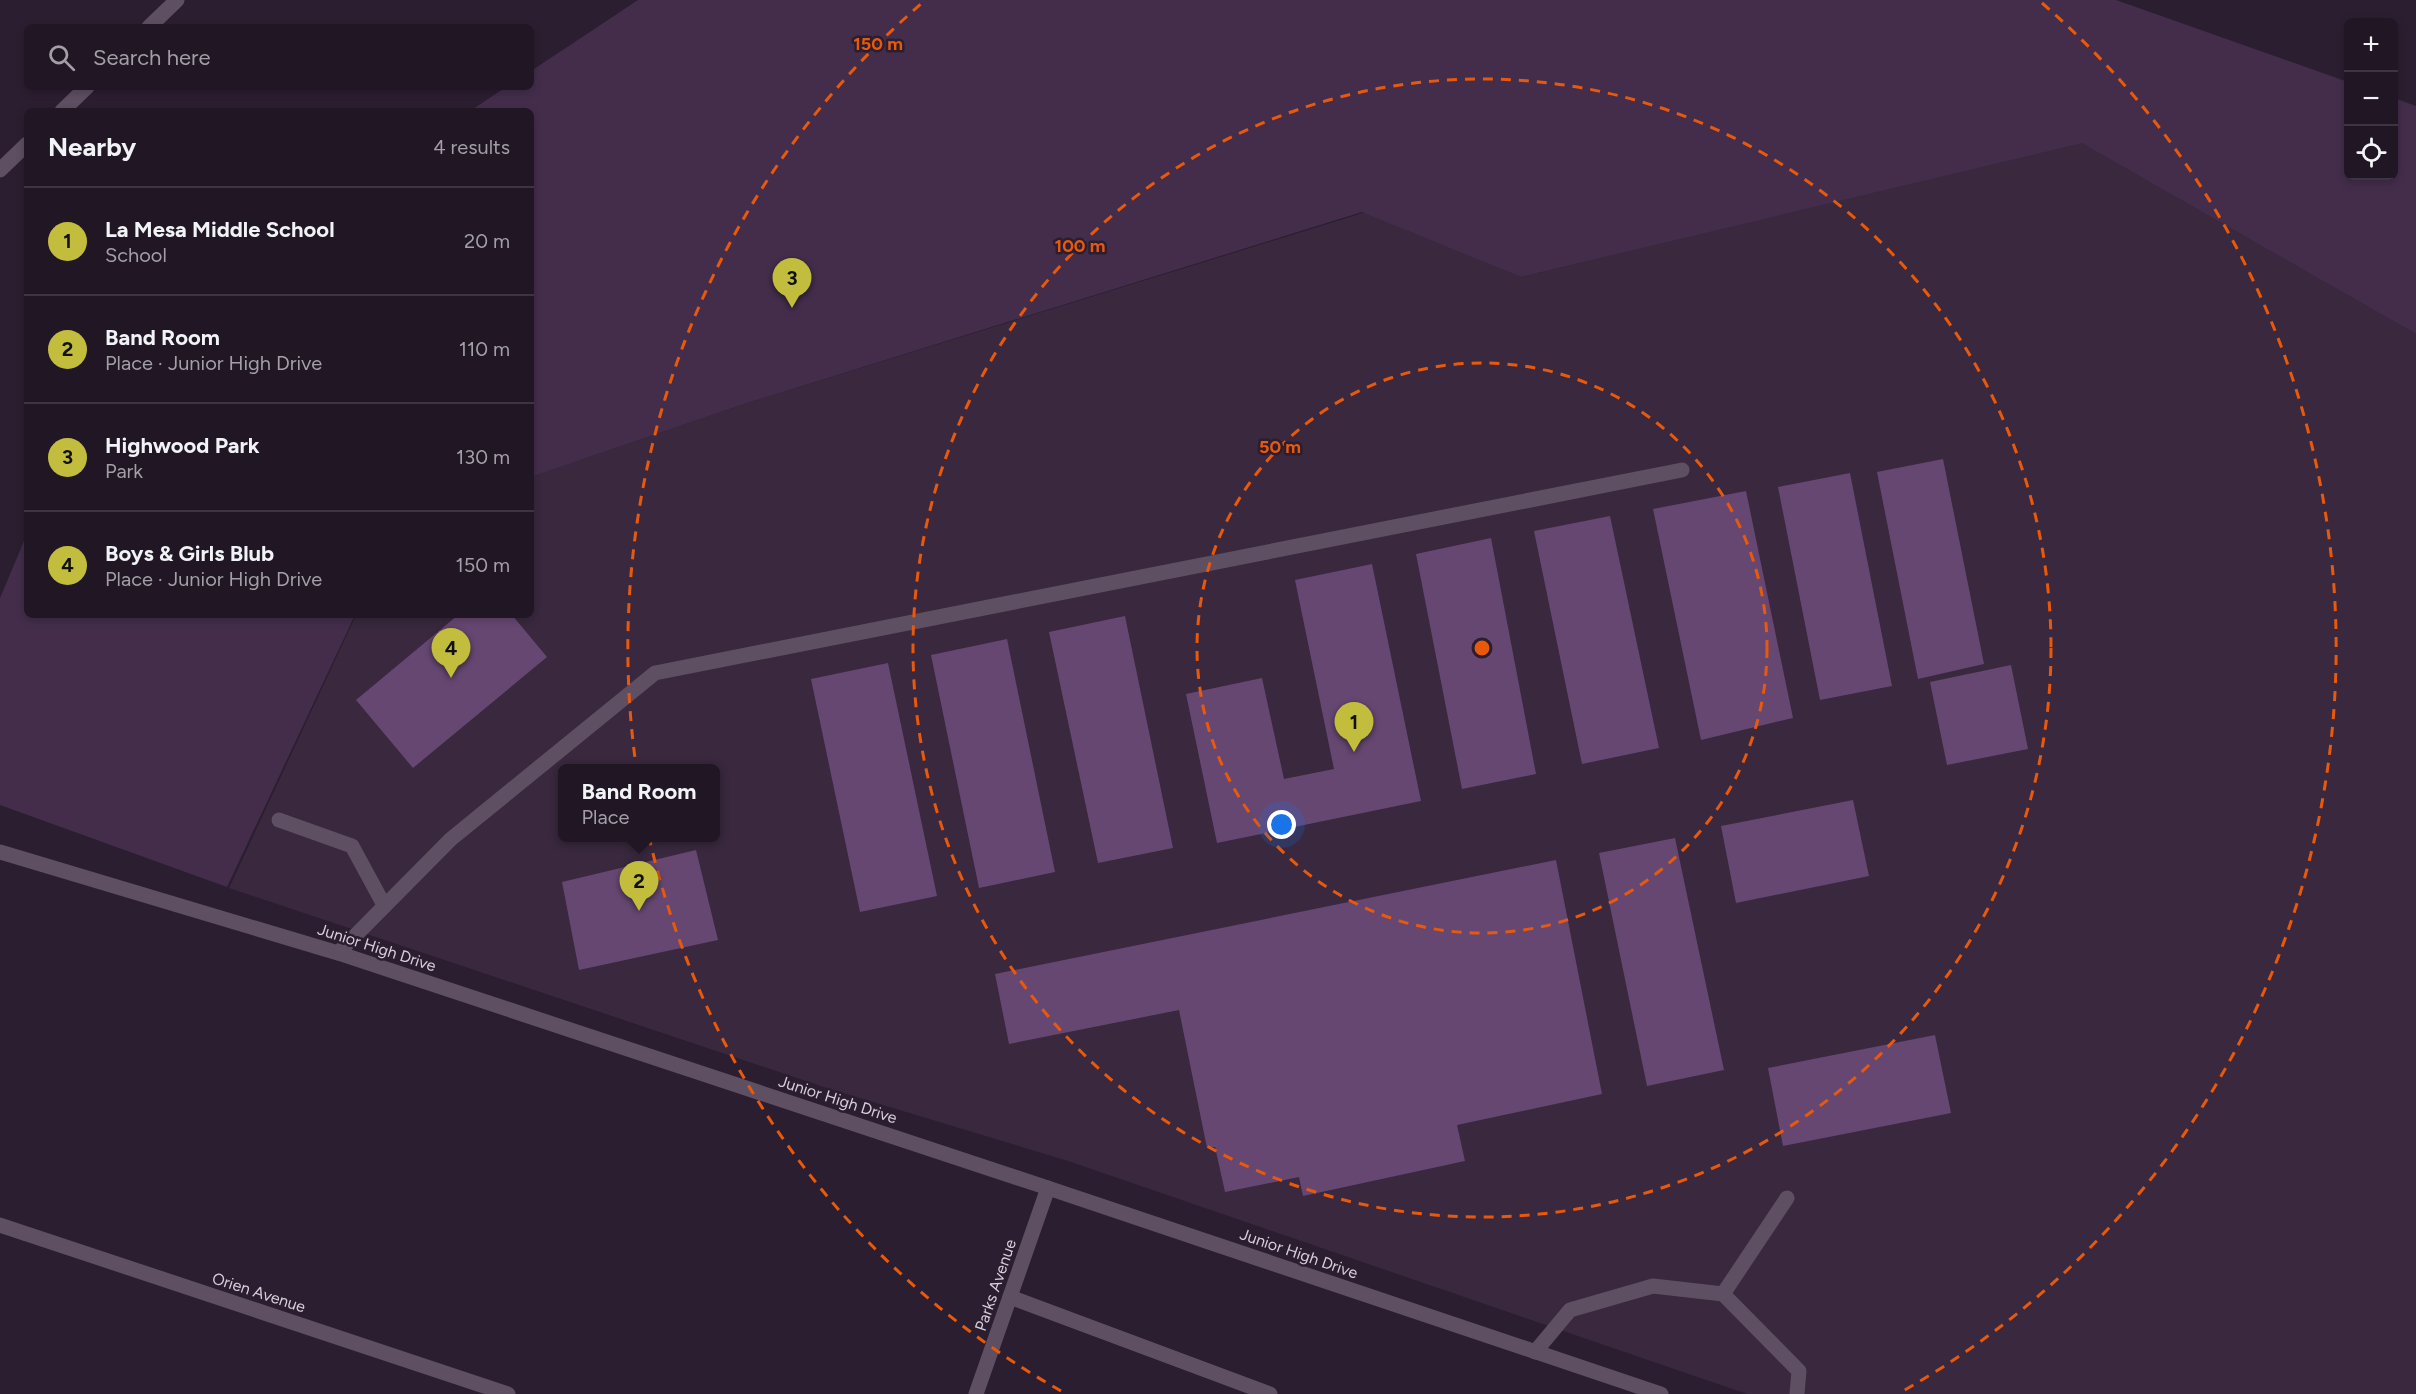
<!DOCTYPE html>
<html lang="en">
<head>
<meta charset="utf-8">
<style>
  body { margin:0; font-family:Figtree,sans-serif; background:#2d2331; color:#f1f3f6 }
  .controls { position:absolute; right:18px; top:18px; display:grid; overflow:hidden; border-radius:9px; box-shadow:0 3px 9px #0003 }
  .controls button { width:54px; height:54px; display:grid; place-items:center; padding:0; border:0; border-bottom:2px solid #3d3541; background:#201624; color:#f1f3f6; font:30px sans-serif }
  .you { position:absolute; left:1282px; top:825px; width:21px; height:21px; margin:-15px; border:4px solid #fff; border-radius:50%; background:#1a73e8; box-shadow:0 0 0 9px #1a73e833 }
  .badge { display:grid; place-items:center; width:39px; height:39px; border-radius:50%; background:#c3bd3e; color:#111; font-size:20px; font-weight:700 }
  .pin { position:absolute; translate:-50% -50px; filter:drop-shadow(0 2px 3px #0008) }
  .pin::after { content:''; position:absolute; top:32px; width:21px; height:18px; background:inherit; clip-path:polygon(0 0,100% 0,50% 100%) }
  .popup { position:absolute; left:558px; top:764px; width:162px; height:78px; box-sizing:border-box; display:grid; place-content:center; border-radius:9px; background:#201624; filter:drop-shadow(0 2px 4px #0005); font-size:20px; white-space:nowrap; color:#a29fa6 }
  .popup b { font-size:22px; color:#f1f3f6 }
  .popup::after { content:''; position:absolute; left:50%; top:100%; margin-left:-12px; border:12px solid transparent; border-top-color:#201624 }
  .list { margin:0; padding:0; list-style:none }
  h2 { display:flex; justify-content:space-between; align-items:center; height:78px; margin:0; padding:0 24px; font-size:26px }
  h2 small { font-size:20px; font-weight:400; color:#a29fa6 }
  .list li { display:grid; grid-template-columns:39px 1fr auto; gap:18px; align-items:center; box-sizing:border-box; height:108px; padding:0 24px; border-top:2px solid #3d3541 }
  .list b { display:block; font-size:22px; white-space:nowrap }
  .list p { margin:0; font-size:20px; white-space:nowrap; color:#a29fa6 }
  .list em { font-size:20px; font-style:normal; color:#a29fa6 }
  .icon { flex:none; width:33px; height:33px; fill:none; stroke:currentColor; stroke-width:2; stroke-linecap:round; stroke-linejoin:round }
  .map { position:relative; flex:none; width:2416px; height:1394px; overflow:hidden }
  .search { position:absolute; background:#201624; box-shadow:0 3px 9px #0003; left:24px; top:24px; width:510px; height:66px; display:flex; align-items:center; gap:15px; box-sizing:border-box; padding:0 21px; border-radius:9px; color:#a29fa6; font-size:22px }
  .panel { position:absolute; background:#201624; box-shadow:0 3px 9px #0003; left:24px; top:108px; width:510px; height:510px; border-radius:9px }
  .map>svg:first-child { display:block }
  .built { fill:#39283e; fill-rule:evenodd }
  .green { fill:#432d4b }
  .building { fill:#664772 }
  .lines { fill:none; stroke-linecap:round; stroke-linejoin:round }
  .lane { stroke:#5e4f63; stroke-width:15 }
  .street { stroke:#5e4f63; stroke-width:15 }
  .secondary { stroke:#5e4f63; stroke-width:15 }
  .ring { fill:none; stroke:#e8590c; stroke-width:3; stroke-dasharray:10 8 }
  .labels { text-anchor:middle; stroke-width:5; stroke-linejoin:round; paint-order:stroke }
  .street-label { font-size:16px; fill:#d7ceda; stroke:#2b1e30 }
  .centre { fill:#e8590c; stroke:#2b1e30; stroke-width:3 }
  .ring-label { font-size:18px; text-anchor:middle; font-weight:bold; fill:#e8590c; stroke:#2b1e30; stroke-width:5; stroke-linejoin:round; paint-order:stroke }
</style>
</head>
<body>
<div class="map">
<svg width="2416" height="1394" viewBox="0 0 2416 1394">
  <rect width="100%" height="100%" fill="#2b1e30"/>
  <path class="built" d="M2082 142 2416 334V1394H1747L1068 1161 830 1089 229 888 356 615H531V477L744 404 1366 212 1521 277ZM562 768H716V838H562Z"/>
  <g class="green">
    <path d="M638 0H2116L2348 82V176H2394V98L2416 106V334L2082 143 1521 277 1362 212 744 404 531 477V111H470L506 87H531V71Z"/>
    <path d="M27 534V615H355L227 887 0 805V598Z"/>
  </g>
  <g class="building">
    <path d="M1943 459 1984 664 1918 679 1877 472Z"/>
    <path d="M1850 473 1892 686 1820 700 1778 487Z"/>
    <path d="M1746 491 1793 718 1701 740 1653 509Z"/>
    <path d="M1610 516 1659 748 1582 764 1534 531Z"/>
    <path d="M1491 538 1536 774 1462 789 1416 554Z"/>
    <path d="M1372 564 1421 801 1217 843 1186 694 1262 678 1284 779 1334 769 1295 580Z"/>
    <path d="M458 615H512L547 657 413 768 356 700Z"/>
    <path d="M1125 616 1173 848 1098 863 1049 632Z"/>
    <path d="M1007 639 1055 872 979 888 931 655Z"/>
    <path d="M888 663 937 896 860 912 811 679Z"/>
    <path d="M2011 665 2028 749 1947 765 1930 682Z"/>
    <path d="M1853 800 1869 876 1736 903 1721 826Z"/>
    <path d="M1675 838 1724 1070 1647 1086 1599 853Z"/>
    <path d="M696 850 718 940 579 970 562 882Z"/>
    <path d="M1556 860 1602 1094 1457 1125 1465 1161 1303 1196 1299 1177 1225 1192 1215 1147 1207 1148 1179 1010 1009 1044 995 974Z"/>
    <path d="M1935 1035 1951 1113 1783 1146 1768 1068Z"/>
  </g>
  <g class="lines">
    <g class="lane">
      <path d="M279 820 352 846 384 905"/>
      <path d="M338 953 451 839 655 673 1682 470"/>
      <path d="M1787 1198 1723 1294 1799 1371 1797 1394"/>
      <path d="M1010 1297 1270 1394"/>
      <path d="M1535 1352 1570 1310 1653 1286 1723 1294"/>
    </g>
    <g class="street">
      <path d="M0 852 338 953 1048 1188 1661 1394"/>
      <path d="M0 1225 508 1394"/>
    </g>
    <g class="secondary">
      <path d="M149 27 177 0"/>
      <path d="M62 111 87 87"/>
      <path d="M0 170 27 144"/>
      <path d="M976 1394 1048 1188"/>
    </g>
  </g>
  <g class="ring">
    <circle cx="1482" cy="648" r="285"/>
    <circle cx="1482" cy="648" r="569"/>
    <path d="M1061 1391A854 854 0 0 1 922 3M2042 3A854 854 0 0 1 1903 1391"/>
  </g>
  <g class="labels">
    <g class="street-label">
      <text transform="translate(377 947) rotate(18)" y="6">Junior High Drive</text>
      <text transform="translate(838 1099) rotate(18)" y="6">Junior High Drive</text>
      <text transform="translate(1299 1253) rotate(19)" y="6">Junior High Drive</text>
      <text transform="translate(995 1285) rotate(-71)" y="6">Parks Avenue</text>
      <text transform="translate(259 1292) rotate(18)" y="6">Orien Avenue</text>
    </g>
  </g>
  <circle cx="1482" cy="648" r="9" class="centre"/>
  <g class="ring-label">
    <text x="878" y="50">150 m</text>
    <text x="1080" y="252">100 m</text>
    <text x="1280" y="453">50 m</text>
  </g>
</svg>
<div class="controls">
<button>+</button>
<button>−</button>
<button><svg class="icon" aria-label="locate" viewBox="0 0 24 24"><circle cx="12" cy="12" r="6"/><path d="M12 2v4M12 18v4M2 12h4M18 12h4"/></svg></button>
</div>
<div class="you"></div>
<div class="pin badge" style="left:1354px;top:752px">1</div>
<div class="pin badge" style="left:639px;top:911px">2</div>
<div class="popup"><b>Band Room</b>Place</div>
<div class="pin badge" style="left:792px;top:308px">3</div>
<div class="pin badge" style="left:451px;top:678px">4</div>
<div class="search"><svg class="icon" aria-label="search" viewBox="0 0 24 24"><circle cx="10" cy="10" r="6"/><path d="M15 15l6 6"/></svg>Search here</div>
<section class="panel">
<h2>Nearby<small>4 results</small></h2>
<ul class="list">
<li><span class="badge">1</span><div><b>La Mesa Middle School</b><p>School</p></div><em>20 m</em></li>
<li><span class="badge">2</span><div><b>Band Room</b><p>Place · Junior High Drive</p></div><em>110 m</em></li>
<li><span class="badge">3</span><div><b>Highwood Park</b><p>Park</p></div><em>130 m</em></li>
<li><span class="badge">4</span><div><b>Boys &amp; Girls Blub</b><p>Place · Junior High Drive</p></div><em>150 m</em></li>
</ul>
</section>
</div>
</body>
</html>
